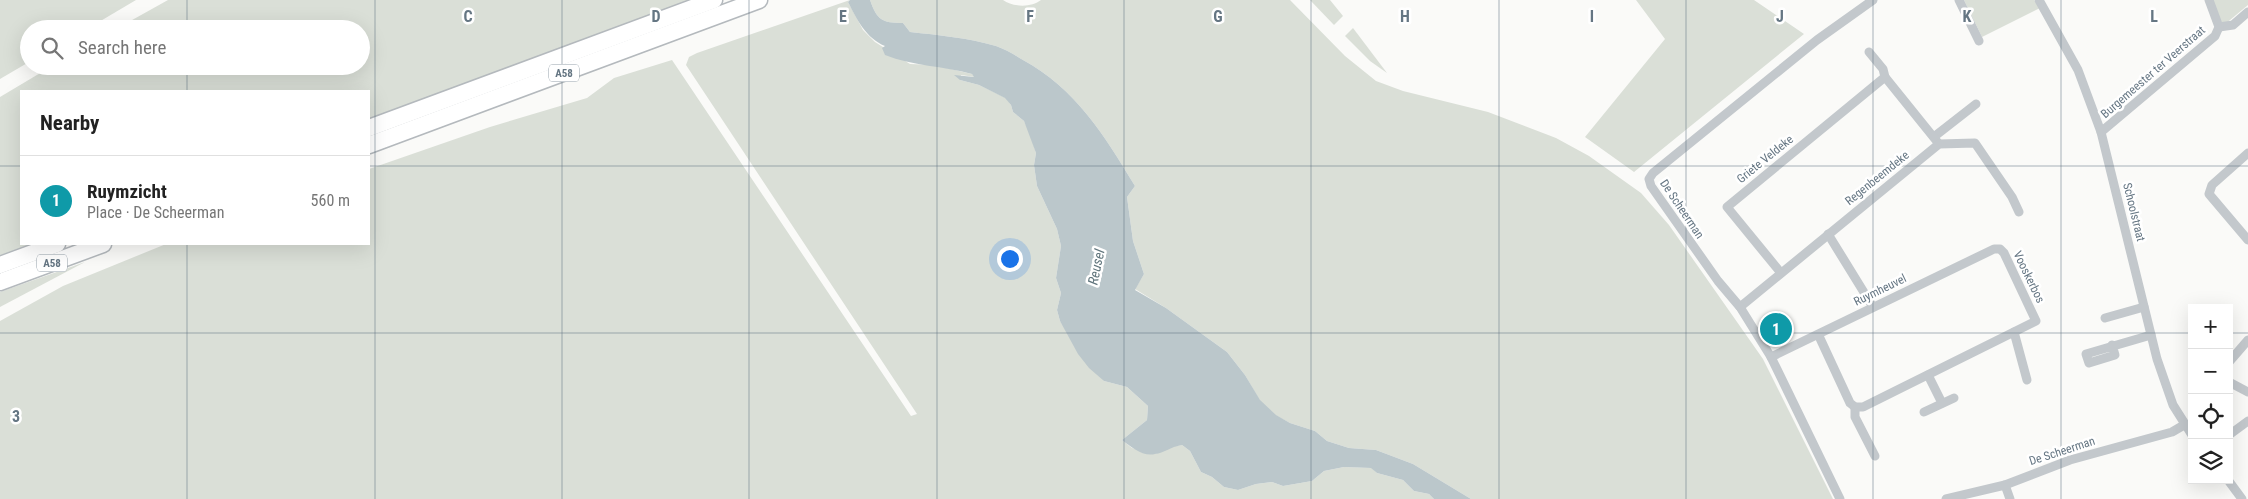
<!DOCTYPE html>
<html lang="en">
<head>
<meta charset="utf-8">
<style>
  body { margin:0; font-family:"Roboto Condensed",sans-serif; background:#f6f6f6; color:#222 }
  .controls { position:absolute; right:15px; bottom:15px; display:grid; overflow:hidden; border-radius:0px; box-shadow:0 5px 20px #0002 }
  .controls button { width:45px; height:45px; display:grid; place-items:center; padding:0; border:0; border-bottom:1px solid #e0e0e0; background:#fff; color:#222; font:25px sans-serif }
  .you { position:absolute; left:1009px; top:258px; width:18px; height:18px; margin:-12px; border:4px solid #fff; border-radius:50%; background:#1a73e8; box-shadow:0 0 0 8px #1a73e833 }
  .badge { display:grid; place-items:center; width:32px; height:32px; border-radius:50%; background:#e4572e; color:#fff; font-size:16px; font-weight:700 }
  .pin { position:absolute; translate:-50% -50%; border:2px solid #fff; box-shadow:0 1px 5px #0006 }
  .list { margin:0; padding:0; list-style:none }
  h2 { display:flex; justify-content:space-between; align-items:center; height:65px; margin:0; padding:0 20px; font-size:21px }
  h2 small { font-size:16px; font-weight:400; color:#767676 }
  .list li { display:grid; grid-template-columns:32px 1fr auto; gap:15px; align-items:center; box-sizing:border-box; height:90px; padding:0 20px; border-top:1px solid #e0e0e0 }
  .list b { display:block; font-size:19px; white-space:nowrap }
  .list p { margin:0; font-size:16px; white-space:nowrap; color:#767676 }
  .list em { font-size:16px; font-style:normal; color:#767676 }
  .icon { flex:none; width:28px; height:28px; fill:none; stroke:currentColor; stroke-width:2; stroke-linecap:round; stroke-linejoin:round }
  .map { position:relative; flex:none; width:2248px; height:499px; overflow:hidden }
  .search { position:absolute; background:#fff; box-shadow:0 5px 20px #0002; left:20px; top:20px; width:350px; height:55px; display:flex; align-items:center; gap:12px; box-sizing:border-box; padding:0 18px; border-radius:28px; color:#767676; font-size:19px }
  .panel { position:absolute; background:#fff; box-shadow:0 5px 20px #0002; left:20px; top:90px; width:350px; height:155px; border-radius:0px }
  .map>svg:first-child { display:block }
  .green { fill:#dadfd7 }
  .water { fill:#bbc7cb }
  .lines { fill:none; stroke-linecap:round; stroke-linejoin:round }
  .motorway-casing { stroke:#b4b9bd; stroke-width:19 }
  .minor { stroke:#c3c8cc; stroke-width:9 }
  .motorway { stroke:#fff; stroke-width:16 }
  .grid { fill:none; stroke:#657683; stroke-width:1; stroke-opacity:0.55 }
  .labels { text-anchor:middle; stroke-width:5; stroke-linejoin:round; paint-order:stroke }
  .shield { fill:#fff; stroke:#939fa8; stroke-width:1 }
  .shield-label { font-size:11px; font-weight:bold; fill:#657683 }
  .street-label { font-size:12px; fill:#657683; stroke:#fff }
  .water-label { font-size:14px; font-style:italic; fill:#60757c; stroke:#fff }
  .grid-label { font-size:16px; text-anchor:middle; font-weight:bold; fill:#657683; stroke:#fff; stroke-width:5; stroke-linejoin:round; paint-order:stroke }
</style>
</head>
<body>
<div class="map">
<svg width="2248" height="499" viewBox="0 0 2248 499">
  <rect width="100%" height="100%" fill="#fafaf8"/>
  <g class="green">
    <path d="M0 0H136L87 29H29V62L0 79Z"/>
    <path d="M168 0H692L369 121V91H21V244H40L0 258V97L52 66H361V29H116Z"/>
    <path d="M850 0 848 2 863 30 875 42 910 64 934 65 972 74 975 77 961 75 960 80 979 85 1006 98 1011 105 1013 112 1024 121 1030 133 1036 153 1034 165 1037 186 1057 229 1061 246 1056 278 1061 293 1057 310 1060 321 1104 381 1127 387 1148 406 1147 420 1122 440 1132 448 1155 454 1169 447 1182 445 1190 451 1201 472 1212 477 1224 487 1238 490 1256 484 1272 482 1283 486 1312 481 1324 471 1344 467 1372 468 1377 473 1403 480 1414 491 1429 494 1434 499H0V321L63 286 166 244H369V169L490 127 587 98 614 78 672 60 911 416 917 414 686 65 689 57 697 53Z"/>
    <path d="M870 0H1003C1013 7 1031 8 1041 0H1290L1345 56 1376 81 1403 91 1488 112 1556 138 1589 156 1641 193 1669 225 1763 359 1833 499H1471L1413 464 1376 450 1349 448 1327 441 1315 431 1290 423 1275 415 1260 401 1245 375 1227 352 1166 308 1135 289 1144 274 1133 241 1127 197 1135 186C1105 136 1075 88 1023 60 1015 55 1005 49 996 46 968 38 939 35 910 32L903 23C882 23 877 20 870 0Z"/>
    <path d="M1310 0H1330L1343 16 1334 25Z"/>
    <path d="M1636 0H1754L1804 34 1634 172 1585 137 1665 39Z"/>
    <path d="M1964 0H2034L2040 8 1982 37Z"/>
    <path d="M2212 0H2248V5L2224 25 2219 19Z"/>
    <path d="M1353 28 1387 73 1370 61 1345 36Z"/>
    <path d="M85 262 0 307V292Z"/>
  </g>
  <path class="water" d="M850 0H870C877 20 882 23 903 23L910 32C939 35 968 38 996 46 1005 49 1015 55 1023 60 1075 88 1105 136 1135 186L1127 197 1133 241 1144 274 1135 290 1166 308 1227 352 1245 375 1260 400 1276 415 1290 423 1315 431 1327 441 1349 448 1376 450 1413 464 1471 499H1434L1429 494 1414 491 1403 480 1377 473 1371 468 1344 467 1324 471 1312 481 1283 486 1272 482 1256 484 1238 490 1224 487 1212 477 1201 472 1190 451 1182 445C1170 447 1164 453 1155 454 1143 457 1131 447 1122 440L1147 420 1148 406 1127 387 1104 381 1089 368 1078 354 1060 321 1057 310 1061 293 1056 278 1061 246 1057 229 1037 186 1034 165 1036 153 1024 121 1013 112 1011 105 1005 98 979 85 960 80 954 75 974 77 972 74C943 66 913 66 885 55L882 48 885 46C866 38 857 20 848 2Z"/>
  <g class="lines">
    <g class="motorway-casing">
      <g id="motorway">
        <path d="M369 128 714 0"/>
        <path d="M369 145 759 0"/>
        <path d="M0 265 57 244"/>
        <path d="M0 282 103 244"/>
      </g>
    </g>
    <g class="minor">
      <path d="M1959 0 1979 41"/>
      <path d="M2039 0 2078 70 2101 132 2157 359 2173 405 2192 435"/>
      <path d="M2219 27 2233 25 2248 12"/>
      <path d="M1869 52 1883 69 1885 77"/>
      <path d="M2101 132 2215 36 2219 27 2209 0"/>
      <path d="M1935 136 1976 104"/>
      <path d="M2248 153 2212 185 2209 194 2248 240"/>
      <path d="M1828 234 1873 307"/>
      <path d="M1781 273 1727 207 1885 77 1939 144"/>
      <path d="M1740 307 1939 144 1975 143 2012 197 2019 212"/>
      <path d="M2105 318 2144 307"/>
      <path d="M2014 332 2027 380"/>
      <path d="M2112 345 2115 355 2089 363 2086 354 2151 335"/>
      <path d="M1771 357 1994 249H2000L2004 253 2036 321 1863 407H1855L1850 403 1818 334"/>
      <path d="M2229 362 2248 340"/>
      <path d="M1928 375 1942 403"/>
      <path d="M2229 382 2248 392"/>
      <path d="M1855 407V417L1875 456"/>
      <path d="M1924 412 1954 398"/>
      <path d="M2229 435 2248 421"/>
      <path d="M2228 480 2242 499"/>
      <path d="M2005 485 2010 499"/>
      <path d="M1840 499 1771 357 1740 307 1718 281 1651 186 1649 179 1653 173 1817 40 1873 0"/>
      <path d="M1946 499 2005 485 2070 460 2172 432 2184 425"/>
    </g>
    <use href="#motorway" class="motorway"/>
  </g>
  <path class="grid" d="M187 0V29M375 0V499M562 0V499M749 0V499M937 0V499M1124 0V499M1311 0V499M1499 0V499M1686 0V499M1873 0V499M2061 0V499M187 66V91M0 166H21M369 166H2248M187 244V499M0 333H2192M2229 333H2248"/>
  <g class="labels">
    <g class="shield">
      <rect x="549" y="64.5" width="30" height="17" rx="4"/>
      <rect x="37" y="254.5" width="30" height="17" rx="4"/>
    </g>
    <g class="shield-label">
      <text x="564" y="77">A58</text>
      <text x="52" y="267">A58</text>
    </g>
    <g class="street-label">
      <text transform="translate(2153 72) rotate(-41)" y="4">Burgemeester ter Veerstraat</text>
      <text transform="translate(1765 159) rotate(-39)" y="4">Griete Veldeke</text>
      <text transform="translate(1877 178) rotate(-39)" y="4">Regenbeemdeke</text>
      <text transform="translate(1682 209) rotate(56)" y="4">De Scheerman</text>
      <text transform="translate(2134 212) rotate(76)" y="4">Schoolstraat</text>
      <text transform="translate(2029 277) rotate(64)" y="4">Vooskerbos</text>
      <text transform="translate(1880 290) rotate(-26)" y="4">Ruymheuvel</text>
      <text transform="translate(2062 451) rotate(-18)" y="4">De Scheerman</text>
    </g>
    <g class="water-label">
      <text transform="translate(1096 267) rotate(-78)" y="5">Reusel</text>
    </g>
  </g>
  <g class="grid-label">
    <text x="468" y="22">C</text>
    <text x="656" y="22">D</text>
    <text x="843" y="22">E</text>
    <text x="1030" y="22">F</text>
    <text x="1218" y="22">G</text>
    <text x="1405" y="22">H</text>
    <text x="1592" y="22">I</text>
    <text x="1780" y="22">J</text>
    <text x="1967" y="22">K</text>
    <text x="2154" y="22">L</text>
    <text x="16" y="422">3</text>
  </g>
</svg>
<div class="controls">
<button>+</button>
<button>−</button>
<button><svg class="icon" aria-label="locate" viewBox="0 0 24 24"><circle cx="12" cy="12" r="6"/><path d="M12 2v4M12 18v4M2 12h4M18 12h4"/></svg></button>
<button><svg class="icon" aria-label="layers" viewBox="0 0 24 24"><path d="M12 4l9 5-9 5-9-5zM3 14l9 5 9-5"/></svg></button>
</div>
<div class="you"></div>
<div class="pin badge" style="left:1776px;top:329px;background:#0f9aa8">1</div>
<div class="search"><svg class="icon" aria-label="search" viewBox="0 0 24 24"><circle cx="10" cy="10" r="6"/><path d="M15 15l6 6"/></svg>Search here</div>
<section class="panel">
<h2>Nearby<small></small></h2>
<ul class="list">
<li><span class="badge" style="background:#0f9aa8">1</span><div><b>Ruymzicht</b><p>Place · De Scheerman</p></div><em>560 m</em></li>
</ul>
</section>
</div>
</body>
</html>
